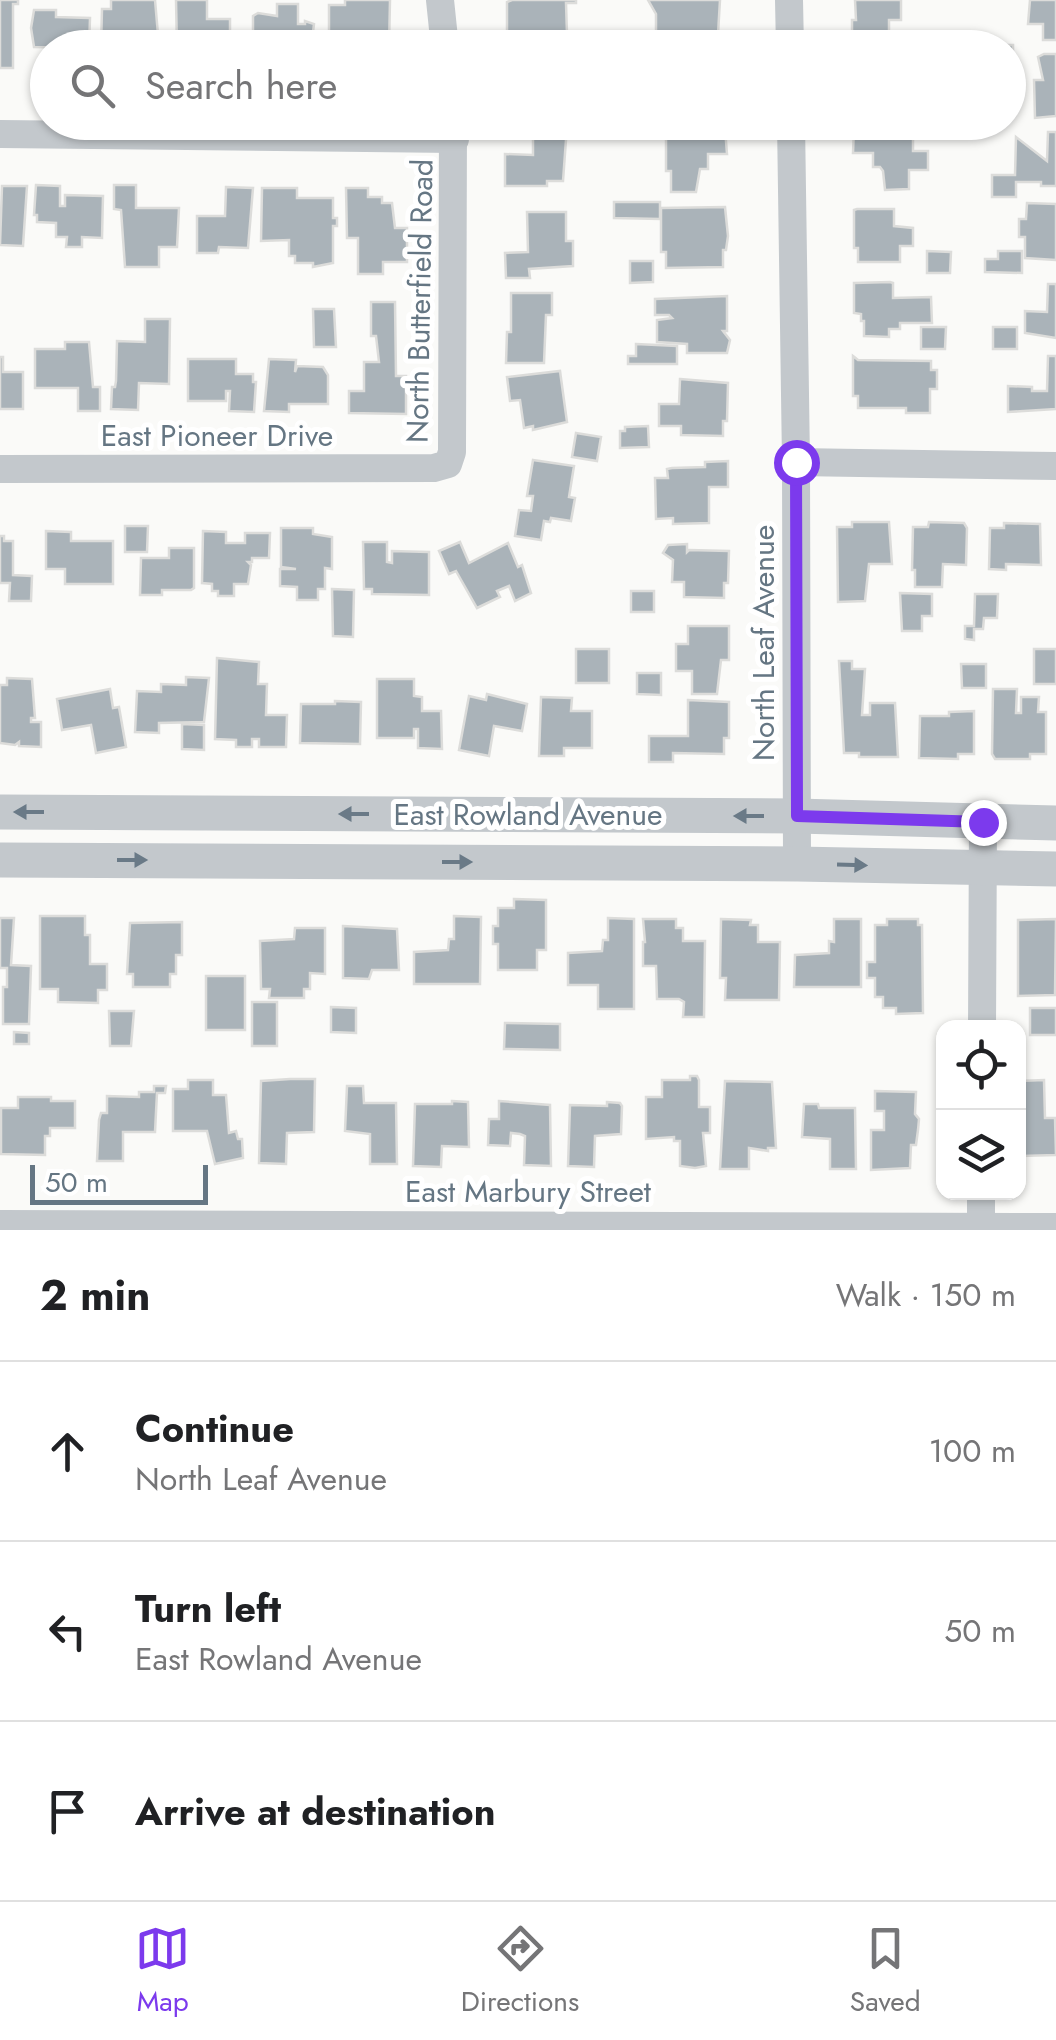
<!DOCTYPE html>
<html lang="en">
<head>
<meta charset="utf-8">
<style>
  body { margin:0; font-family:Jost,sans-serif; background:#f2f2f2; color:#202124 }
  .controls { position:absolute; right:30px; bottom:30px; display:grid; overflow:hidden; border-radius:20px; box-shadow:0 2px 8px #0004 }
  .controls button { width:90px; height:90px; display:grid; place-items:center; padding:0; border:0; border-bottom:2px solid #e0e0e0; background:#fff; color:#202124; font:50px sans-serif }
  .scale { position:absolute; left:30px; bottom:25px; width:178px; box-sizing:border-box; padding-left:10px; border:5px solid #657683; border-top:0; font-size:28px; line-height:35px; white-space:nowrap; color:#657683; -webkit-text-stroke:8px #fff; paint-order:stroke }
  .stop { position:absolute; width:30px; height:30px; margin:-22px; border:8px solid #7c3aed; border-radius:50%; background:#fff }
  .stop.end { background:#7c3aed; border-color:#fff; box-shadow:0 2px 10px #0008 }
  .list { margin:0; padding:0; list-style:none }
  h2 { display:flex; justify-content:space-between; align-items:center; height:130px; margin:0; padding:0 40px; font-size:42px }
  h2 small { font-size:32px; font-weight:400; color:#757577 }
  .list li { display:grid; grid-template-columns:65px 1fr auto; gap:30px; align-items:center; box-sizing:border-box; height:180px; padding:0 40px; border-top:2px solid #e0e0e0 }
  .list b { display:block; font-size:38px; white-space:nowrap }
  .list p { margin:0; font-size:32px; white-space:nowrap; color:#757577 }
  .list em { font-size:32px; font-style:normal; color:#757577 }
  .icon { flex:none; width:55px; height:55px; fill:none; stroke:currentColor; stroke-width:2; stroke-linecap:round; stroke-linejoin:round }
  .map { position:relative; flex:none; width:1056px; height:1230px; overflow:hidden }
  .search { position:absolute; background:#fff; box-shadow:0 2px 8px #0004; left:30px; right:30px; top:30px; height:110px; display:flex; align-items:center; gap:25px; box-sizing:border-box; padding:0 35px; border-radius:55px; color:#757577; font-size:38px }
  .sheet { height:670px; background:#fff }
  nav { display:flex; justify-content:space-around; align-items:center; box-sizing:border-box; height:140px; border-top:2px solid #e0e0e0; background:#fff; font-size:28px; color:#757577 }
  nav a { display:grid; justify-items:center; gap:5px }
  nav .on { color:#7c3aed }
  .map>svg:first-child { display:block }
  .building { fill:#aab3b9; stroke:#dcdcda; stroke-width:2.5 }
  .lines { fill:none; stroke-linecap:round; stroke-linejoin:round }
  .minor { stroke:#c3c8cc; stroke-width:28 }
  .tertiary { stroke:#c3c8cc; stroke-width:35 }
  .oneway { fill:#6a7a87 }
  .route { stroke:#7c3aed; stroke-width:12 }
  .labels { text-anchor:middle; stroke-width:10; stroke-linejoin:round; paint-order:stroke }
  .street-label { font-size:30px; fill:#657683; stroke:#fff }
</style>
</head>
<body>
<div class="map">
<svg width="1056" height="1230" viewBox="0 0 1056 1230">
  <rect width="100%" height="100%" fill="#fafaf8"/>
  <g class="building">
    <path d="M0 0H18V4H13V68H0Z"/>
    <path d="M111 0H155L159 46 164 48 101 47 102 9H111Z"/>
    <path d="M176 0H207V19H230V42H234V48H177Z"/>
    <path d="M345 0H390L389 48H329V5H345Z"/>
    <path d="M512 0H576V3H566L567 34H507V2Z"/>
    <path d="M648 0H720L718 34H656V14Z"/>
    <path d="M855 0H901V20H889V40L852 38V20H856Z"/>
    <path d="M1030 0H1056V40H1043V24H1028Z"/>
    <path d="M277 4H298V24H305V21L314 24 311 48H253V16L258 13 277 16Z"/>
    <path d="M34 10H56V17L90 18 89 48 34 47 31 28Z"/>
    <rect x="620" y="40" width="29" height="8"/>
    <path d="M989 45H1013V71H1008V48H989Z"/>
    <path d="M1044 54H1056V116L1035 118 1034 80H1043L1038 57Z"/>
    <path d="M533 126H567L563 181H547V186H505V154L533 155Z"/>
    <path d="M725 128 727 154H708V169H700L696 192H671V171H666V136L704 135V129Z"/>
    <path d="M854 128H878V134H913V151H928V170H909V189L885 190 883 171 880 167H873V153H853Z"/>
    <path d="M1048 132H1056V186H1041V182H1016V197H992V175H1015L1016 137 1047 161Z"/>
    <path d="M36 185 60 186V206H65V195L103 196 102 238 82 237V247H66L67 237H56V223L37 222V215H34Z"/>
    <path d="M114 185H136V208H179L177 247H159V267H125L121 210 114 209Z"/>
    <path d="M2 186H27L23 246 0 245Z"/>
    <path d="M226 187 253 188 248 248 219 247 218 253H197V216H225Z"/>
    <path d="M262 188H297V198H333V218H337V226H333V263L313 267V263H295V256H289V240L261 241Z"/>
    <path d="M346 188H368V197H382V203H392L395 228H407V262H383V274H358V238H347Z"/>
    <path d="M614 202H660V219L614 218Z"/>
    <path d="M1027 203 1056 204V260L1025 258V237H1019V219H1026Z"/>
    <path d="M725 207 728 236 726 250H723V267L666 268V252H661V208Z"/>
    <path d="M857 209H894V226L913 228V246H900V262H858V248H854V210Z"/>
    <path d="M527 212H566V241H573V266L529 269 530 278H506L505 253 528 252Z"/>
    <path d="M927 251 951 252 950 273H927Z"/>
    <path d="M998 251H1022V273L985 272V259H998Z"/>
    <path d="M630 261H653V282L630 283Z"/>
    <path d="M854 283 890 282 893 283V298L931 297 932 323H900V329H889V337L864 336V321H861V314L854 313Z"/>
    <path d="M1048 284H1056V338L1025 333V311L1047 312Z"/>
    <path d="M511 293H552V315H546L544 363H506L507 332H511Z"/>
    <path d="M727 296V331H723L730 340 727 353H687V344L657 342V320L672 318 669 315H655V299Z"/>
    <path d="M371 302H395L396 376H406V414L349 413V391H364V362H379L376 336H371Z"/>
    <path d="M313 309H334L336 347H314Z"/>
    <path d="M145 319H170L169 384 139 383 138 410 111 409 112 387H115L116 381 117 341 145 342Z"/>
    <path d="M921 327H946L945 349H921Z"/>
    <rect x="993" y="327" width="24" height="22"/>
    <path d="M65 342H89L93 387H100V411H78V388H35V349H65Z"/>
    <path d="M636 344 677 346V364H628V356H636Z"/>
    <path d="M853 356 858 360 931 361V370H937V389H930V413H906V408H858V396H853Z"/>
    <path d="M1048 356H1056V409L1008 412V386L1032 387V391H1047Z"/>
    <path d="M0 357H3V372H23V409H0Z"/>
    <path d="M188 359H236V374H253V382H256L254 412 229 411 230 391H226V401H188Z"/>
    <path d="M269 359 296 360 295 372 297 366 323 367 328 375V404H289V412L264 411Z"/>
    <path d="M560 371 567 422 533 430V426L524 428 520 400 510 401 507 377Z"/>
    <path d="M680 379 728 383 727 421H723V436L681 435V426H659V404H679Z"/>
    <path d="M648 426 649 447 620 448V431H625V427Z"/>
    <path d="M576 433 601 437 597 461 572 457Z"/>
    <path d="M533 460 574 466 569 497 575 498 571 521 551 518 550 522 544 521 541 540 515 536 519 510 531 511 533 496H527Z"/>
    <path d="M728 461V487H709V523L673 524V518L656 519 655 478H668L667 469 672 468 705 467V462Z"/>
    <path d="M852 522H889L892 564H869L865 601 838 602 837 527H852Z"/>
    <path d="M929 522 964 523 967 528 966 565 943 564 942 587H915V570H912L913 527H928Z"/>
    <path d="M1004 523 1040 524 1041 565 1006 564V570L989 569 990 528H1004Z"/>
    <path d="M125 526H148L147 552H125Z"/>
    <path d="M281 528H313V534L332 537V569L325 568V589H318V600H297V587L280 586V569H296L281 567Z"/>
    <path d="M46 531 71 532V541H113V584H65V569H46Z"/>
    <path d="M203 531 226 532V543H245V533H270L269 558H252V562H248L251 565 248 584H234V596H218V591H212V584L202 583Z"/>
    <path d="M0 536H4V541H13V575L32 576 31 601H9L10 583H0Z"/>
    <path d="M363 542H387V562L392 563V551L429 552V595L372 594V589H364Z"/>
    <path d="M460 542 469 563 508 543 518 567 522 565 531 593 515 601 509 586 497 591 500 597 477 608 456 571 449 574 439 551Z"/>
    <path d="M687 544V552L689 550 729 551 728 583H724V598L684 597V582H672L673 560 663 553 668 545Z"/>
    <path d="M169 548H194V588L191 590H162V595H140L141 558H169Z"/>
    <path d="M332 589 354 590 353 637 333 636Z"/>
    <rect x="631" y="591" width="23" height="21"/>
    <path d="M900 593 932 594V616H922V631H902Z"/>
    <path d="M975 594H998L997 618H984L983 629H974V640L965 639V626H974Z"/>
    <path d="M688 626H729V660H721L717 694H692V671H676V644H688Z"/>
    <rect x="576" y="649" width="33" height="34"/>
    <rect x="1034" y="649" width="22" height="35"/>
    <path d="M217 658 259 662 258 684H267L266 715H287L286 747H259V739H252V747H236V740L215 739Z"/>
    <path d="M839 661H852V669H865L862 715H870V703H895L898 757H859V753H844Z"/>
    <path d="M961 664H986V688H962Z"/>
    <path d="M637 673H661V695L637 694Z"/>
    <path d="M186 677 209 678 204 722 159 723V733L135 732 137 691 161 692V684L186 685Z"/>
    <path d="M7 678 32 679 35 718H31V722H41V747L19 746V742L15 745 0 743V685H7Z"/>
    <path d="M377 679H414V696L422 697V711H441L442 749 418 748V729H414V738H377Z"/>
    <path d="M110 689 113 708 119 707 126 747 96 753 91 725 62 730 57 699Z"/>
    <path d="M993 689H1017L1016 713H1021V697H1039L1038 712H1046V754H1030V759H995L992 754Z"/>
    <path d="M487 694 527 704 522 731 494 726 489 756 459 750 469 696 486 700Z"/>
    <path d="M541 697 572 698 571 711H592V748H564V756H539Z"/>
    <path d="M688 700 729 702V738H724V754L673 753V762H649V736H688Z"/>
    <path d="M335 701 361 702 360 744 300 743 301 704H335Z"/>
    <path d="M974 711V754H958V759L919 758 920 716H949V712Z"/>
    <path d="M182 724 204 725V750L182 749Z"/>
    <path d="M514 899 546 900V950H537V970H498V944H493V926H498V908H514Z"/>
    <path d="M40 916H85V935H90V964H107V990H98V1003L58 1002V989H40Z"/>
    <path d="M454 916 481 917 480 984H414V952L448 950 449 939H454Z"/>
    <path d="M0 918H14L11 965 31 966 29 1024H3V987H7V968H0Z"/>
    <path d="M608 918 634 919V1009H598V985H568V953L602 951 603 940H608Z"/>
    <path d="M643 919H676V928H683V941H705L704 1017H683L684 1002 679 999H657L656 966H643V942H645Z"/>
    <path d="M721 919 751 920 750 925H758V942H780L779 1000H725L726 978H720Z"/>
    <path d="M834 919H861V987H794L795 955 829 953V941L834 942Z"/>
    <path d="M887 919H918V925H922L923 1013 896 1014V1008H883V997H875V978H867V962H875V925H887Z"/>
    <path d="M1056 919 1055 995 1018 996V920Z"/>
    <path d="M182 922V955H176V974H170V987H133V974H127L130 923Z"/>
    <path d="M343 926 397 929 399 970H372L369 979 343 978Z"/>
    <path d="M295 928H325V974L310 973V989H304V998H269L270 989H261L260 941 294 939Z"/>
    <rect x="206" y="976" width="39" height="54"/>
    <rect x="252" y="1002" width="25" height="44"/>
    <path d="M331 1007 356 1008V1033L331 1032Z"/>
    <rect x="1030" y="1008" width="26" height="27"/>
    <path d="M109 1011H134L131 1046H110Z"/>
    <path d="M505 1023 560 1024V1050L504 1049Z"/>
    <path d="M14 1032 29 1033V1044H14Z"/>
    <path d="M690 1076H697L699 1080V1107H710V1133H703L706 1166 695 1168 680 1166V1141H674V1137L646 1139V1097H662V1080H690Z"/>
    <path d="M290 1079H315L314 1132 287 1133 286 1164 259 1163 261 1081Z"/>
    <path d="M188 1080H213V1095H226L229 1133 236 1131 238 1139H242L243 1158 215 1164 207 1131H173V1089H188Z"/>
    <path d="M1044 1080 1045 1118H1055L1056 1155 1021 1156 1019 1081Z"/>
    <path d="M725 1081 772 1082 776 1148H768V1151L749 1148V1169H720Z"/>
    <path d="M154 1086H166L165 1093H157L155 1132H123V1161H97L99 1120 101 1113H107V1096L139 1097V1092H154Z"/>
    <path d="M347 1086H363L364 1103H396L397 1164H370V1134L345 1131Z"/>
    <path d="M875 1091 916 1092 915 1114 919 1119 918 1130 916 1145H911L910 1168 871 1170V1130H884V1111H875Z"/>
    <path d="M18 1097H51V1101H75V1128H50V1136H45V1155L1 1154V1108H18Z"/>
    <path d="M452 1101 468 1102 469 1147 442 1146 441 1167 413 1166 415 1104H452Z"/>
    <path d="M499 1101 550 1105 551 1166 524 1165 525 1136 520 1134 511 1133 510 1146 488 1145 489 1119H499Z"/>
    <path d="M607 1102 620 1103 622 1106 621 1134 595 1136 594 1167 568 1166 570 1105 607 1106Z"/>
    <path d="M804 1104H818L819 1108H855L856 1169H830V1139L802 1137Z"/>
  </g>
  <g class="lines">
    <g class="minor">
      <path d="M440 0 445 48"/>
      <path d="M789 0 790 48"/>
      <path d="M791 122 796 462 797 864"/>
      <path d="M0 134 455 139"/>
      <path d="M796 462 1056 466"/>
      <path d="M0 469 434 468 448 464 452 452 453 122"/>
      <path d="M982 1028 983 822"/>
      <path d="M0 1224 1056 1227"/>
      <path d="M981 1230V1192"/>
    </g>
    <g class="tertiary">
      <path d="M0 812 797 816 1056 823"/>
      <path d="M0 860 797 864 1056 869"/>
    </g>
  </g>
  <defs><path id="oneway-solid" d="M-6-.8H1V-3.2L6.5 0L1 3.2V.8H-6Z" transform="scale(2.5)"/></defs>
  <g class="oneway">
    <use href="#oneway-solid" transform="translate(29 812) rotate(-180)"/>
    <use href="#oneway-solid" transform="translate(354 814) rotate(-180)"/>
    <use href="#oneway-solid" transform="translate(749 816) rotate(-180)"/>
    <use href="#oneway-solid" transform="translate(132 860)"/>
    <use href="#oneway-solid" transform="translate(457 862)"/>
    <use href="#oneway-solid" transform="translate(852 865) rotate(2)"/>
  </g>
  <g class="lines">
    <path class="route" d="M796 462 797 816 983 822"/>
  </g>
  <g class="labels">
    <g class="street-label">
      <text transform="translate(420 301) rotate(-89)" y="10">North Butterfield Road</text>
      <text x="217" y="446">East Pioneer Drive</text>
      <text transform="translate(764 643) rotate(-90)" y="10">North Leaf Avenue</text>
      <text x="528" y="825">East Rowland Avenue</text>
      <text x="528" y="1202">East Marbury Street</text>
    </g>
  </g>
</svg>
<div class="controls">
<button><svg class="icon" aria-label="locate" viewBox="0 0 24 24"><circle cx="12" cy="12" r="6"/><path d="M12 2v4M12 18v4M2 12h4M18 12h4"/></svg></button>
<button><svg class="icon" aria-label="layers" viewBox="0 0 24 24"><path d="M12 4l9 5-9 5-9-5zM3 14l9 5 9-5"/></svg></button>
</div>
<div class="scale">50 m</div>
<div class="stop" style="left:796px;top:462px"></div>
<div class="stop end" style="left:983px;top:822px"></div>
<div class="search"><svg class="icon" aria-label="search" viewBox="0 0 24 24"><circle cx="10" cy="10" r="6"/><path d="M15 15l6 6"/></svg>Search here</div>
</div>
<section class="sheet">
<h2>2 min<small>Walk · 150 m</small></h2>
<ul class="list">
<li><svg class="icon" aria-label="ahead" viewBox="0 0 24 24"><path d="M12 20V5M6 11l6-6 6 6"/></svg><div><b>Continue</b><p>North Leaf Avenue</p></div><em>100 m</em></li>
<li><svg class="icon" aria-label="left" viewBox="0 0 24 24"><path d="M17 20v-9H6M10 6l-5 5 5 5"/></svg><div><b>Turn left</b><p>East Rowland Avenue</p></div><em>50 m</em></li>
<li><svg class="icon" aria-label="arrive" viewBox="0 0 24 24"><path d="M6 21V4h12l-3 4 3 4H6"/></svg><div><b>Arrive at destination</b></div></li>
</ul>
</section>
<nav>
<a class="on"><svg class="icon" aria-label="map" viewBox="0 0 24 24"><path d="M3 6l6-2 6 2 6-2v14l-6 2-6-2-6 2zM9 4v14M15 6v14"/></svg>Map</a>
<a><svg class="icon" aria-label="directions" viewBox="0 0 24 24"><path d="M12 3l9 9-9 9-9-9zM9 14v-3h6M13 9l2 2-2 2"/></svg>Directions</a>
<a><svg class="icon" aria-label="saved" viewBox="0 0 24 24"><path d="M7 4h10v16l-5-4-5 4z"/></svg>Saved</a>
</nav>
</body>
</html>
